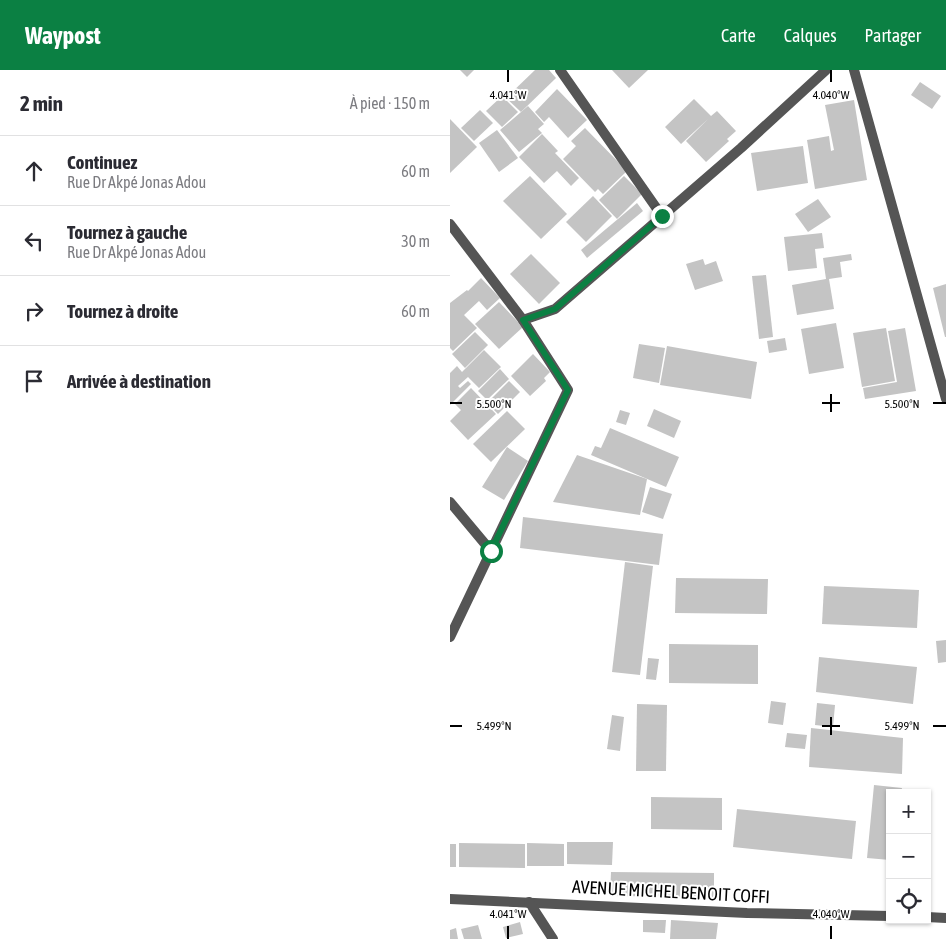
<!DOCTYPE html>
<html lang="fr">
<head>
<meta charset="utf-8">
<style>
  body { margin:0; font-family:"Asap Condensed",sans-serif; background:#f7f7f7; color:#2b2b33 }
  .controls { position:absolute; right:15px; bottom:15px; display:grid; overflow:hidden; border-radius:0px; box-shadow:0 1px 4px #0004 }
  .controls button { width:45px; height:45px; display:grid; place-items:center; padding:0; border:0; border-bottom:1px solid #e1e1e2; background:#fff; color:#2b2b33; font:25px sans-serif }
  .stop { position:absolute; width:15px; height:15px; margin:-11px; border:4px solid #0b8043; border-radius:50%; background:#fff }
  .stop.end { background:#0b8043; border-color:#fff; box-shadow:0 1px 5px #0008 }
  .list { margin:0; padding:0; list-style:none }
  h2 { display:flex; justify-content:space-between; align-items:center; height:65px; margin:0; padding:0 20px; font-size:21px }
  h2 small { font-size:16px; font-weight:400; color:#7c7c81 }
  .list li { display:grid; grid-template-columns:32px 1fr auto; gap:15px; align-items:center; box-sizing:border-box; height:70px; padding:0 20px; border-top:1px solid #e1e1e2 }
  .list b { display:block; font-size:19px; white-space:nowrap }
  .list p { margin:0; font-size:16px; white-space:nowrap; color:#7c7c81 }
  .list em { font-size:16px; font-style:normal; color:#7c7c81 }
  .icon { flex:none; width:28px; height:28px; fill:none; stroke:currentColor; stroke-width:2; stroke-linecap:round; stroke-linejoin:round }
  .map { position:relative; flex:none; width:496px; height:869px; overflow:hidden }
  header { display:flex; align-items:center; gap:30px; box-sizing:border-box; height:70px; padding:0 25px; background:#0b8043; color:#fff }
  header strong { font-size:24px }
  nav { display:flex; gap:28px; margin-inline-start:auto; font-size:18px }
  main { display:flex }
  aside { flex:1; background:#fff }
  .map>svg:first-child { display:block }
  .building { fill:#c4c4c4 }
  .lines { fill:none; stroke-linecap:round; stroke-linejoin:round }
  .minor { stroke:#555; stroke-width:10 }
  .tertiary { stroke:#555; stroke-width:10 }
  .route { stroke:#0b8043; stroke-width:6 }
  .ticks { fill:none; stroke:#000; stroke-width:2 }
  .labels { text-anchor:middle; stroke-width:4; stroke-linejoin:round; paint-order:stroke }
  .street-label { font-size:18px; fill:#000; stroke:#fff }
  .ticks-label { font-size:12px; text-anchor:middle; fill:#000; stroke:#fff; stroke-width:4; stroke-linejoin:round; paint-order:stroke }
</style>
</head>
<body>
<header>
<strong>Waypost</strong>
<nav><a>Carte</a><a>Calques</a><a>Partager</a></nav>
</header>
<main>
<aside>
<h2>2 min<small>À pied · 150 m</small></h2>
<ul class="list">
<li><svg class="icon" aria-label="ahead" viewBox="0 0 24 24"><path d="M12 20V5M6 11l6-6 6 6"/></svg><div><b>Continuez</b><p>Rue Dr Akpé Jonas Adou</p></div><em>60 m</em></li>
<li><svg class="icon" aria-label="left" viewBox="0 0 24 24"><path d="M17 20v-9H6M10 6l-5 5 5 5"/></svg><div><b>Tournez à gauche</b><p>Rue Dr Akpé Jonas Adou</p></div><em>30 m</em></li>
<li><svg class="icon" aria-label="right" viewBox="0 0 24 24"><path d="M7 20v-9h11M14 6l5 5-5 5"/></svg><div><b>Tournez à droite</b></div><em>60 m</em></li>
<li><svg class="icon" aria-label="arrive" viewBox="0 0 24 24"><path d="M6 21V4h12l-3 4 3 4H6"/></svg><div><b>Arrivée à destination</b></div></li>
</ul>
</aside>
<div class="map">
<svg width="496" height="869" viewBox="0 0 496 869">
  <rect width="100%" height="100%" fill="#fff"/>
  <g class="building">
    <path d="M10 0H24L17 7Z"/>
    <path d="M85 0H99L106 8 71 42 56 28Z"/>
    <path d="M162 0H198L179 18Z"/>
    <path d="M470 12 491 26 482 39 461 25Z"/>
    <path d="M107 19 137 50 118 68 99 47 94 52 85 42Z"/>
    <path d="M52 26 68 42 52 57 36 41Z"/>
    <path d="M244 29 261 46 267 41 286 61 277 69 279 71 256 92 236 71 258 49 231 74 215 57Z"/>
    <path d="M404 30 417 110 365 119 357 70 379 66 381 81 384 80 375 35Z"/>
    <path d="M78 36 94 54 88 59 92 63 69 82 50 60Z"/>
    <path d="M30 40 43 53 24 71 11 58Z"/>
    <path d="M0 49 27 77 0 103Z"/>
    <path d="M135 58 177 101 153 124 148 119 145 122 113 89 126 76 121 71Z"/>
    <path d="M47 60 68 88 49 102 29 73Z"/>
    <path d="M92 64 108 81 105 83 129 108 121 116 107 101 94 113 69 87Z"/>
    <path d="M353 76 358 113 307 121 301 83Z"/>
    <path d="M80 106 117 144 91 169 53 131Z"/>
    <path d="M174 106 192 124 167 149 149 130Z"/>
    <path d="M143 126 162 146 136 172 116 152Z"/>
    <path d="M368 129 381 147 358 162 345 144Z"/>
    <path d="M187 133 193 141 137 188 131 180Z"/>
    <path d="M372 163 374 178 365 179 367 198 338 201 334 167Z"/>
    <path d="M81 184 110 213 89 234 60 204Z"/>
    <path d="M401 184 402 190 390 192 392 207 379 209 384 239 347 245 342 215 376 209 373 188Z"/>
    <path d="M253 189 255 195 266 191 273 211 245 220 236 194Z"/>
    <path d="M316 205 323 267 309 269 302 206Z"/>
    <path d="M31 208 50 228 37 240 29 231 14 245 27 258 3 281 0 278V233L17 220 18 221Z"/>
    <path d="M496 214V267H495L483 218Z"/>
    <path d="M49 232 73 257 49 279 25 254Z"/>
    <path d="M386 253 394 298 359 304 351 259Z"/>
    <path d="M436 258 445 311 412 317 403 263Z"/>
    <path d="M455 258 466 321 415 329 413 318 447 312 438 261Z"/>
    <path d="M25 262 38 275 15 298 2 284Z"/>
    <path d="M335 268 337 280 319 283 317 271Z"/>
    <path d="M189 274 215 278 209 313 183 308Z"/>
    <path d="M217 276 307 292 301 329 210 315Z"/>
    <path d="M34 280 51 297 29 318 18 307 8 316 10 318 18 311 21 314 0 335V303L7 296 12 302Z"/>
    <path d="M83 284 100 302 94 308 96 311 80 326 61 306Z"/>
    <path d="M50 299 59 309 37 330 28 321Z"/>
    <path d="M59 311 70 322 48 344 37 333Z"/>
    <path d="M21 318 46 344 18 370 0 351 11 340 5 334Z"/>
    <path d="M204 339 231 351 224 368 197 356Z"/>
    <path d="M170 340 180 343 176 355 166 352Z"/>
    <path d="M57 341 75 359 41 392 23 374Z"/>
    <path d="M160 358 229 387 216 417 141 385 145 376 151 378Z"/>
    <path d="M57 377 78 391 54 430 32 417Z"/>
    <path d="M127 385 197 409 190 445 103 432Z"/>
    <path d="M200 417 222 424 213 449 192 442Z"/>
    <path d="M73 447 213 464 209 495 70 478Z"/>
    <path d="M175 492 203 496 190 605 162 602Z"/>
    <path d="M226 508 318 509 317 544 225 543Z"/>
    <path d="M374 516 469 520 467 558 372 554Z"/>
    <path d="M496 570V592L488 593 486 571Z"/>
    <path d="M219 574 308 575V614L219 613Z"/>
    <path d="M369 587 467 597 463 634 366 622Z"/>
    <path d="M198 588 209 589 206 610 196 609Z"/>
    <path d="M321 631 336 633 333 655 318 653Z"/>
    <path d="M367 633 385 635 383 657 365 655Z"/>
    <path d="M187 634 217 635 216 701H186Z"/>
    <path d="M162 645 174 647 170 681 157 679Z"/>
    <path d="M361 658 453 668 452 704 359 697Z"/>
    <path d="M337 663 357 665 355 679 335 677Z"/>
    <path d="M424 715 452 718 451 723H440V790L417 788Z"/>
    <path d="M201 727 272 728V760L201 759Z"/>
    <path d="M287 739 406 751 402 789 283 777Z"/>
    <path d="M117 772H163L162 795 117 794Z"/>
    <path d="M9 773 75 774V798L9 797Z"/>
    <path d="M77 773 114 774V796H77Z"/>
    <rect x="0" y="774" width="6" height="23"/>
    <path d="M161 802 264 803V827L160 826Z"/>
    <path d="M193 850H216L215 863 193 862Z"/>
    <path d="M221 850 268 853 266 869H220Z"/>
    <path d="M70 852 73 864 56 868 53 857Z"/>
    <path d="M28 855 32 869H14L11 859Z"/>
    <path d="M6 858 8 869H0V860Z"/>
  </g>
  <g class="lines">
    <g class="minor">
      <path d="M110 0 212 146"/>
      <path d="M404 0 496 329"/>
      <path d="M0 154 73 250 118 320 0 567"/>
      <path d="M73 250 105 239 291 78 376 0"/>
      <path d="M0 432 41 481"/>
    </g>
    <g class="tertiary">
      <path d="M0 829 297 843 440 846"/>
      <path d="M79 832 103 869"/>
      <path d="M477 847 496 848"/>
    </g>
  </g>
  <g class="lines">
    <path class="route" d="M41 481 118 320 73 250 105 239 212 146"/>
  </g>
  <path class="ticks" d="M58 0V12M381 0V12M381 324V342M0 333H12M372 333H390M483 333H496M381 647V665M0 656H12M372 656H390M483 656H496M58 856V869M381 856V869"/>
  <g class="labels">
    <g class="street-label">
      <text transform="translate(221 822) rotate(3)" y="6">AVENUE MICHEL BENOIT COFFI</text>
    </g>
  </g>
  <g class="ticks-label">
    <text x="58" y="29">4.041°W</text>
    <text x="381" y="29">4.040°W</text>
    <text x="44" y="338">5.500°N</text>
    <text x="452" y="338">5.500°N</text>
    <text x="44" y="660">5.499°N</text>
    <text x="452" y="660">5.499°N</text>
    <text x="58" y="848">4.041°W</text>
    <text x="381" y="848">4.040°W</text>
  </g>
</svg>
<div class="controls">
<button>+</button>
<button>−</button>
<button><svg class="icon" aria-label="locate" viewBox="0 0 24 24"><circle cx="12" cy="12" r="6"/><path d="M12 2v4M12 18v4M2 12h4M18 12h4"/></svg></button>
</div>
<div class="stop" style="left:41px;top:481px"></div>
<div class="stop end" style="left:212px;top:146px"></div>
</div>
</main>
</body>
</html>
